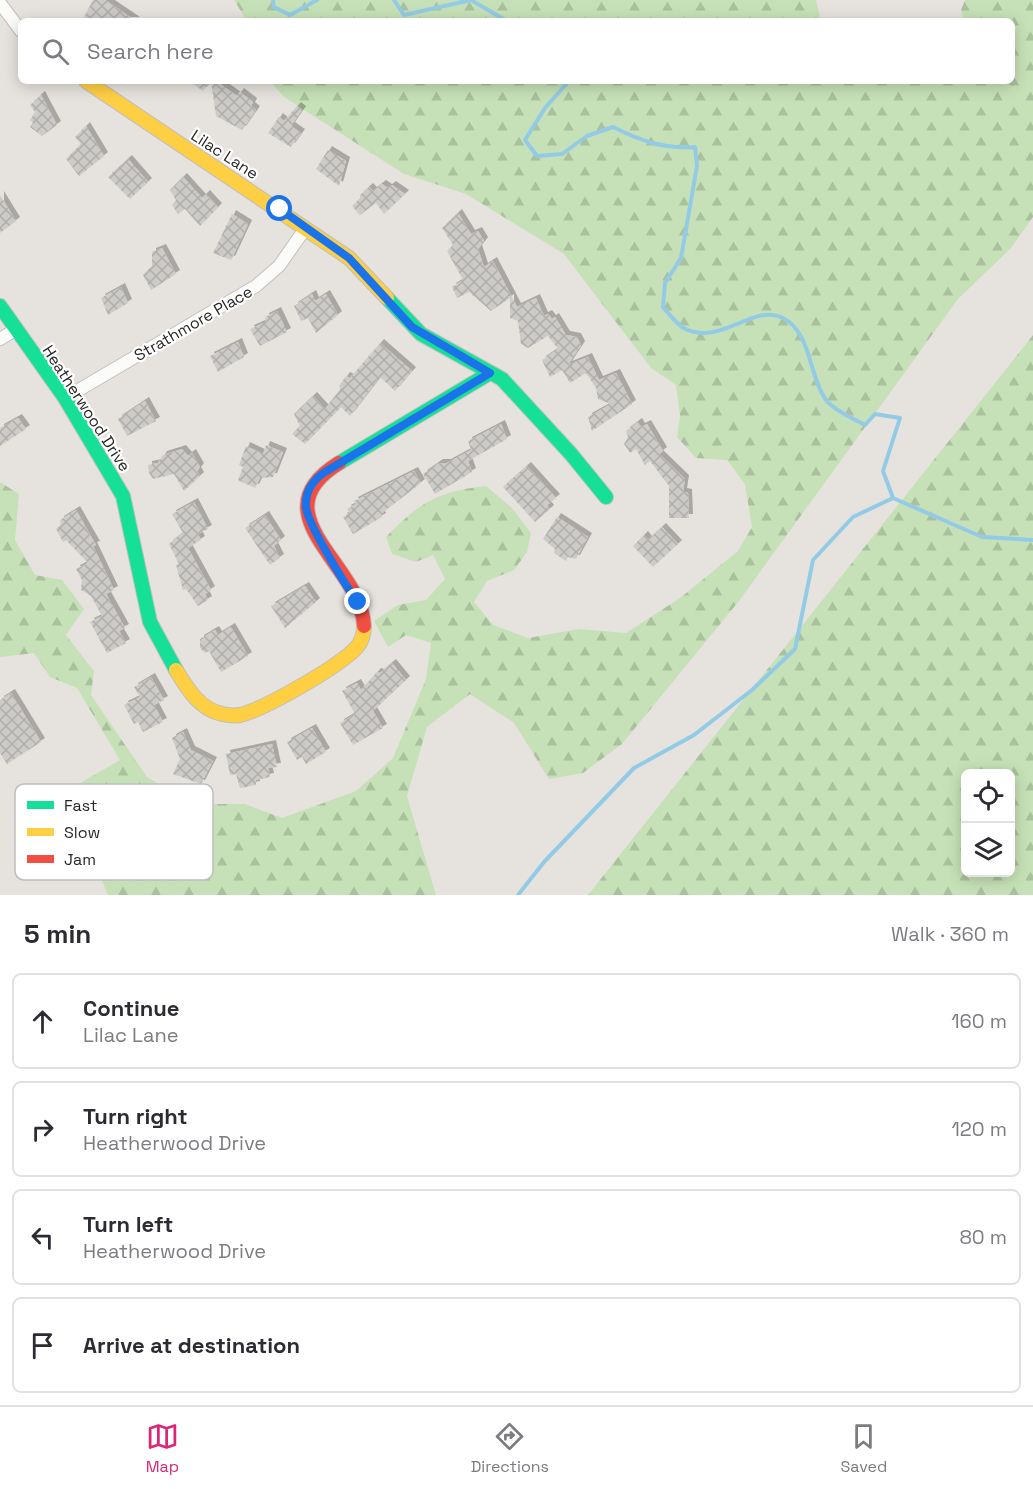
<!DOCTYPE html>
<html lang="en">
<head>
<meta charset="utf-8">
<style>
  body { margin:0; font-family:"Space Grotesk",sans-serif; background:#f7f7f7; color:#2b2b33 }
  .controls { position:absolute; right:18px; bottom:18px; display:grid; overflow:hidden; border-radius:9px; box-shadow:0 3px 15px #0003 }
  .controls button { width:54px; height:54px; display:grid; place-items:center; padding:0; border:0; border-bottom:2px solid #e1e1e2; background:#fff; color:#2b2b33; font:30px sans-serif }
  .stop { position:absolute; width:18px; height:18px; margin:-14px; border:4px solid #1a73e8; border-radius:50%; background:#fff }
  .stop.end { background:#1a73e8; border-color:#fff; box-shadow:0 2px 6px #0008 }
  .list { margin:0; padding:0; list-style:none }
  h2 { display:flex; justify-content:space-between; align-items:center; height:78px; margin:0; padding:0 24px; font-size:26px }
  h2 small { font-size:20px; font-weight:400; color:#7c7c81 }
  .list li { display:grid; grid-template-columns:39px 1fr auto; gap:18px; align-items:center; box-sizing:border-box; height:96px; margin:0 12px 12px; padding:0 12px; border:2px solid #e1e1e2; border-radius:9px }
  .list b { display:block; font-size:22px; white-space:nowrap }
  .list p { margin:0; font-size:20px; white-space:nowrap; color:#7c7c81 }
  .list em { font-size:20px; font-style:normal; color:#7c7c81 }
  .icon { flex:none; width:33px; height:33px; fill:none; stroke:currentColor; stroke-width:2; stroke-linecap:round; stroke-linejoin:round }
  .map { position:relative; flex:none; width:1033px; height:895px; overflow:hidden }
  .search { position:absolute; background:#fff; box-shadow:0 3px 15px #0003; left:18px; right:18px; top:18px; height:66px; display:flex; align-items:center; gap:15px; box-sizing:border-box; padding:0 21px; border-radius:9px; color:#7c7c81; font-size:22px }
  .sheet { height:510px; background:#fff }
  nav { display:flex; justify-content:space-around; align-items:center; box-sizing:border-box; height:84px; border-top:2px solid #e1e1e2; background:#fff; font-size:16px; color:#7c7c81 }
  nav a { display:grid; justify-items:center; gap:3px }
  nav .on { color:#db2777 }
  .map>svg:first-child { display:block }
  .forest { fill:url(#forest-firs); fill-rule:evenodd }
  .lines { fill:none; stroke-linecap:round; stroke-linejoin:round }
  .stream { stroke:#93cbe6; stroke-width:4 }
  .building { fill:url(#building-cross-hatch); filter:url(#shadow) }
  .street-casing { stroke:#c0bfbf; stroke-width:14 }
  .fast-casing { stroke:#c0bfbf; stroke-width:16 }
  .slow-casing { stroke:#c0bfbf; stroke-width:16 }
  .jam-casing { stroke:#c0bfbf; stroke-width:16 }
  .street { stroke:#fbfbfa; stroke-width:12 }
  .fast { stroke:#16e098; stroke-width:14 }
  .slow { stroke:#ffcf43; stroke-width:14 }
  .jam { stroke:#f24e42; stroke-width:14 }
  .route { stroke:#1a73e8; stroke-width:8 }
  .labels { text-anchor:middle; stroke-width:4.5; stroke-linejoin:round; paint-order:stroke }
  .street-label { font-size:16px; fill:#282828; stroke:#fff }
  .key { fill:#fff; stroke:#bebebe; stroke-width:1.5 }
  .key-label { font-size:16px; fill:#282828 }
</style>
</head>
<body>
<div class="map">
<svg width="1033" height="895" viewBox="0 0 1033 895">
  <defs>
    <pattern id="forest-firs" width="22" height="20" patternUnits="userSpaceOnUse" patternTransform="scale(1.5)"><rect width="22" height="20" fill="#c6e1b7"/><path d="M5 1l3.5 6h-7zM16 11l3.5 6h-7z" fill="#aac19d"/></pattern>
    <pattern id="building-cross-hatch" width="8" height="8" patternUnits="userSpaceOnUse" patternTransform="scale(1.5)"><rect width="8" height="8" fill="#cdcbc8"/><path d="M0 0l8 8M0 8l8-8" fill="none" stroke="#b0aeac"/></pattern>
    <filter id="shadow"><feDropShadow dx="4" dy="-4" stdDeviation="0" flood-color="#0004"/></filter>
  </defs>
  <rect width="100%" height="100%" fill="#e6e3de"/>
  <g class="forest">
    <path d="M234 0H816L821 21H247Z"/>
    <path d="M965 0H1033V217L1011 248 958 299 739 601 622 744 583 773 549 779 514 723 470 694 427 727 407 796 436 895H108L90 853 67 823 68 790 120 760 77 688 50 677 34 653 0 657V482L19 494 15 540 35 575 62 580 84 609 66 635 94 671 91 695 147 777 193 804H245L282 818 356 791 393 758 426 679 431 643 406 635 388 647 374 621 398 605 426 600 445 579 433 555 416 562 392 554 386 537C419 503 438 491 486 486L512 508 531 533 527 552 514 570 487 581 474 602 493 625 528 638 579 629 626 633 680 598 738 551 752 527 745 484 727 460 696 458 677 437 680 416 676 385 651 368 564 254 466 194 404 174 284 97 270 81H1012V21H964L961 10Z"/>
    <path d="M1033 335V895H588ZM966 774H1010V872H966Z"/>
  </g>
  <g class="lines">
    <g class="stream">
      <path d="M273 0 274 7 290 15 317 0"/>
      <path d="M394 0 404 15 471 0 507 21"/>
      <path d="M569 81 545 108 525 140 537 156 562 154 587 136 613 127C641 141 663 149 695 147L697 166 681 258 665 283 663 307C668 313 675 322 682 327 718 349 754 302 783 318 812 333 808 376 827 401 835 411 854 419 865 425L875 414 900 418 883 471 893 498 982 537 1033 540"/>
      <path d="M518 895 544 862 634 768 694 735 752 690 795 649 813 560 853 517 893 498"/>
    </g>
  </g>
  <g class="building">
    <path d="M93 0H105L136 21H90L84 17Z"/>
    <path d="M189 81H210L203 91Z"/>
    <path d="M211 81H216L237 96 240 92 253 102 251 106 256 110 242 130 216 116Z"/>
    <path d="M41 95 57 125 42 136 30 127 33 123 30 120 35 112 30 105Z"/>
    <path d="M297 106 302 110 291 126 301 133 291 147 268 133 279 117 284 121Z"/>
    <path d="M86 126 104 156 79 176 66 159 81 144 75 137Z"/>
    <path d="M328 150 346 161 339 186 316 169Z"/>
    <path d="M128 159 148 182 130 199 108 177Z"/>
    <path d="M183 177 202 198 206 194 218 207 200 226 185 209 178 214 172 205 176 200 170 190Z"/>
    <path d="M382 184 388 188 392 185 405 194 384 214 376 203 360 215 352 206 360 199V195L369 187 373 191Z"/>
    <path d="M0 195 16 221 0 233Z"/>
    <path d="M458 213 471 234 478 231 484 241 478 249 484 267 493 261 517 307 536 298 544 316 548 314 552 319 555 317 566 335 577 337 581 345 568 365 588 357 599 380 616 373 632 404 592 431 588 417 611 404 598 399 596 388 586 373 570 383 562 370 550 377 542 360 558 349 548 336 528 348 521 344 518 321 510 318V298L491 311 469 292 457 298 452 287 463 280 447 251 453 245 442 228Z"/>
    <path d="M232 214 248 224 231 260 213 253Z"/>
    <path d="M162 248 176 274 151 290 143 275 152 266V252Z"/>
    <path d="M121 287 128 303 108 315 101 298Z"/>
    <path d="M312 294 315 301 326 294 338 315 316 333 308 318 301 321 294 306Z"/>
    <path d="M277 311 287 332 260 346 250 329 266 322 265 317Z"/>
    <path d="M238 342 244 357 218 372 210 356Z"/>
    <path d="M380 343 412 371 395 391 380 377 350 416 341 407 305 444 292 434 300 426 294 414 313 396 325 409 341 388 339 386 346 376 350 378Z"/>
    <path d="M145 401 156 421 127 436 118 419Z"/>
    <path d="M18 418 26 429 0 446V428Z"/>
    <path d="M638 422 641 427 647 424 663 451 659 454 685 479 683 492 688 493 689 518H669V486L650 461 645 465 636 449 630 453 624 444 628 437 626 431Z"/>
    <path d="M501 424 507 439 468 461 472 472 435 494 423 474 439 463H447L471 450 468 441Z"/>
    <path d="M266 445 283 452 273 477 260 478 255 488 238 480 243 467 239 465 246 446 263 454Z"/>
    <path d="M182 449 188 456 192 453 200 467 197 471 200 476 184 491 174 474 153 479 149 473 148 465 158 463 163 455Z"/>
    <path d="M527 466 556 498 547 505 550 509 535 522 503 487Z"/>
    <path d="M414 471 421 483 381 514 382 517 353 534 343 517 350 513 347 509 356 504 354 501Z"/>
    <path d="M194 502 208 529 198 534 201 540 188 548 211 590 205 594 208 600 198 606 186 589 183 590 176 565 179 564 169 544 183 533 172 514Z"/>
    <path d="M76 510 96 545 93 546 114 590 106 594 125 628 119 631 126 643 107 653 90 622 102 616 91 596 81 590 82 580 76 569 88 563 66 540 63 542 56 529 61 525 60 520Z"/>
    <path d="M265 515 281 540 274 546 280 558 270 565 245 528Z"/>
    <path d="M557 517 588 537 576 559 568 557 566 561 554 553 555 549 543 539Z"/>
    <path d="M662 527 678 544 653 567 633 546 644 535 648 540Z"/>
    <path d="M305 586 316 602 285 628 271 606Z"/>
    <path d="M231 627 248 656 221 672 209 651 205 653 200 648V639L215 630 218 635Z"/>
    <path d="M392 663 406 680 373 711 383 728 353 745 340 723 355 714 342 691 357 683 361 690 377 672 380 673Z"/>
    <path d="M151 677 164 700 154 705 163 722 143 732 138 722 134 724 124 705 140 697 134 687Z"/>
    <path d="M11 693 41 742 7 764 0 753V700Z"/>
    <path d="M312 728 326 752 306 764 302 757 297 760 287 742Z"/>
    <path d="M183 732 191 750 213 761 201 784 173 774 180 759 172 738Z"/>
    <path d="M272 744 277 767 268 768 270 777 256 780V785L240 788 236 774 230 775 226 754Z"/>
  </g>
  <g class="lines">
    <g class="street-casing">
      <g id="street">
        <path d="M0 3 21 31"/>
        <path d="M0 339 15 330"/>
        <path d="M65 398 256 286 279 266 305 229"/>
      </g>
    </g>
    <g class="fast-casing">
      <g id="fast">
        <path d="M387 298 421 334 502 379 571 454 606 497"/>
        <path d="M0 306 65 398 123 496 150 622 176 670"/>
        <path d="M339 463 490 373"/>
      </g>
    </g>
    <g class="slow-casing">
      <g id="slow">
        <path d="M86 81 349 258 387 298"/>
        <path d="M176 670C187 688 199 709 222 714 227 715 234 716 240 715 265 709 340 666 357 647 362 641 364 633 364 626"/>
      </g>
    </g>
    <g class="jam-casing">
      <path id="jam" d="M339 463C256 514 362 565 364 626"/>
    </g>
    <use href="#street" class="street"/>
    <use href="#fast" class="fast"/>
    <use href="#slow" class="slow"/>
    <use href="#jam" class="jam"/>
  </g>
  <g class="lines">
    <path class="route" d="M280 209 349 258 412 327 490 373 325 472C313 480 305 492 306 507 307 523 347 588 358 602"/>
  </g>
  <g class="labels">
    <g class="street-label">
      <text transform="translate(225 154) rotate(33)" y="6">Lilac Lane</text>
      <text transform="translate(193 323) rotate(-30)" y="6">Strathmore Place</text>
      <text transform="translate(87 408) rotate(57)" y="6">Heatherwood Drive</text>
    </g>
  </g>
  <rect x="15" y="784" width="198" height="96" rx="9" class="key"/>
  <rect x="27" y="801" width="27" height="8" fill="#16e098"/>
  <rect x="27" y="828" width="27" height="8" fill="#ffcf43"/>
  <rect x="27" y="855" width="27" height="8" fill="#f24e42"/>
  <g class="key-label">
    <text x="64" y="811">Fast</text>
    <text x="64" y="838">Slow</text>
    <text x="64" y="865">Jam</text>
  </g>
</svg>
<div class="controls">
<button><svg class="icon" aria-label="locate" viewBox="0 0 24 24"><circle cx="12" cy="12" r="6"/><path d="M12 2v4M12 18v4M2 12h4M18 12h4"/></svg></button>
<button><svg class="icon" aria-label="layers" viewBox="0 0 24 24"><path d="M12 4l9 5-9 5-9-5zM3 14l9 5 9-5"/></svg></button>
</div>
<div class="stop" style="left:280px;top:209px"></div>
<div class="stop end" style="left:358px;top:602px"></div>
<div class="search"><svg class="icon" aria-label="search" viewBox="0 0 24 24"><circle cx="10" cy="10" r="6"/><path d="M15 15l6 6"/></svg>Search here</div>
</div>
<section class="sheet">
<h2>5 min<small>Walk · 360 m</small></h2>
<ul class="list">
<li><svg class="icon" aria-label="ahead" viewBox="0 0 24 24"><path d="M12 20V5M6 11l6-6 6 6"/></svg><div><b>Continue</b><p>Lilac Lane</p></div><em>160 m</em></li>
<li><svg class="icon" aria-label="right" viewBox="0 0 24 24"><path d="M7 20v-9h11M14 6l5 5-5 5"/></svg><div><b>Turn right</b><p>Heatherwood Drive</p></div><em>120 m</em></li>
<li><svg class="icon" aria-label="left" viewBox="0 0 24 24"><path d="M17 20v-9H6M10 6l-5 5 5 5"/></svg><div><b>Turn left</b><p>Heatherwood Drive</p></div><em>80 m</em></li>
<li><svg class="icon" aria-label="arrive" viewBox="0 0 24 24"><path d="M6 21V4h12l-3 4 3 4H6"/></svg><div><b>Arrive at destination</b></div></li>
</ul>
</section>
<nav>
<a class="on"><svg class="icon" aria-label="map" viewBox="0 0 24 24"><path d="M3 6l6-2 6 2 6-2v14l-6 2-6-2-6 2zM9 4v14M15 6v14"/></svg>Map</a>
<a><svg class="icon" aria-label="directions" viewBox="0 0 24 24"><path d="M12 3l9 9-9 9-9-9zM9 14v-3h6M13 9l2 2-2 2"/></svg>Directions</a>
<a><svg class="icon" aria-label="saved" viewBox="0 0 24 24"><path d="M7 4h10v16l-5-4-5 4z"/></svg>Saved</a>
</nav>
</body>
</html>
